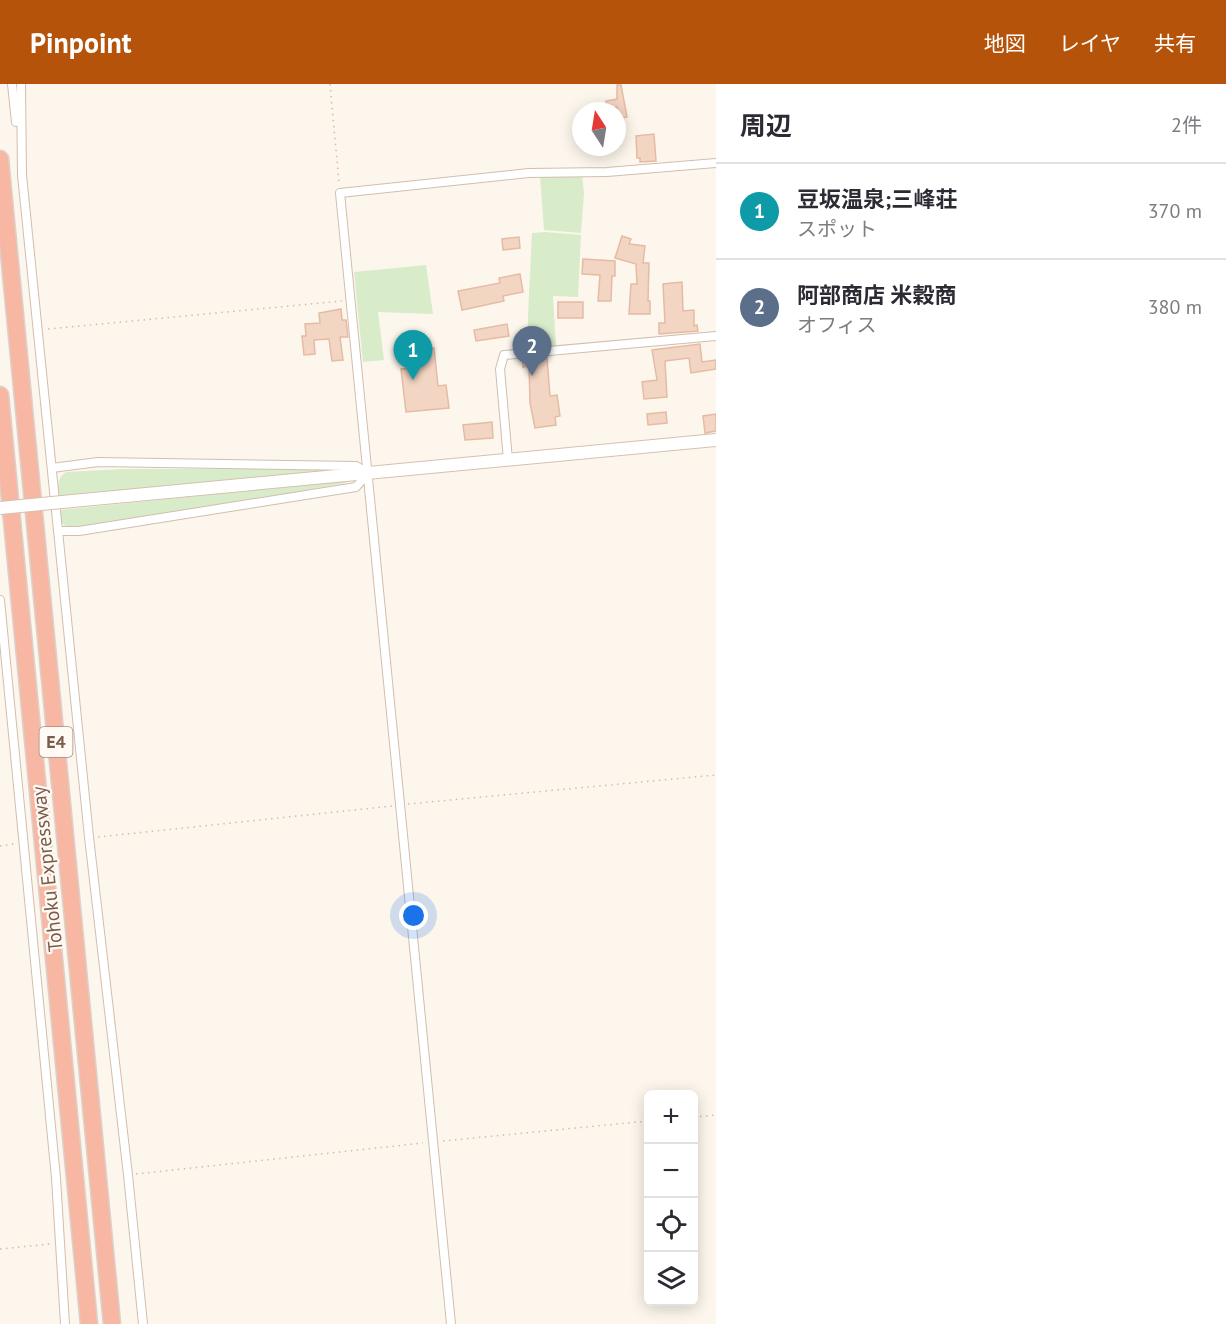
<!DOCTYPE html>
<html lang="ja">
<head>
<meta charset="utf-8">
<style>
  body { margin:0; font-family:"PT Sans","Noto Sans JP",sans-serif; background:#f2f2f3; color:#2b2b33 }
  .controls { position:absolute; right:18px; bottom:18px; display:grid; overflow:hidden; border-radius:9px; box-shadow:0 3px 15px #0003 }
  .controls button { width:54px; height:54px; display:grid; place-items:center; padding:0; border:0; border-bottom:2px solid #e1e1e2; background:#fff; color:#2b2b33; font:30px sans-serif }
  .compass { position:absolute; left:572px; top:18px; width:54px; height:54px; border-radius:50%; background:#fff; box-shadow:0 3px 15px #0003; rotate:348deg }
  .you { position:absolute; left:414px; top:832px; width:21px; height:21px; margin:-15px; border:4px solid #fff; border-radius:50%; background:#1a73e8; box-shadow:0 0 0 9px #1a73e833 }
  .badge { display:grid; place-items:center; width:39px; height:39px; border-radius:50%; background:#b45309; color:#fff; font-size:20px; font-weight:700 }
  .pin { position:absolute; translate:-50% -50px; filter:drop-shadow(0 2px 3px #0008) }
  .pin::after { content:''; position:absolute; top:32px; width:21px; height:18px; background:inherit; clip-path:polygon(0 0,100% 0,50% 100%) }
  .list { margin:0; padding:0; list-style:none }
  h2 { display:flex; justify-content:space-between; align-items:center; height:78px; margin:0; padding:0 24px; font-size:26px }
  h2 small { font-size:20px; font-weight:400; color:#7c7c81 }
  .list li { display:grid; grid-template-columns:39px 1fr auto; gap:18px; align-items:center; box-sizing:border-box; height:96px; padding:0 24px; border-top:2px solid #e1e1e2 }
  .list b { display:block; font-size:22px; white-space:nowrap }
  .list p { margin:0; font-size:20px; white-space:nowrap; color:#7c7c81 }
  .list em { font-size:20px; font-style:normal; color:#7c7c81 }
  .icon { flex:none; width:33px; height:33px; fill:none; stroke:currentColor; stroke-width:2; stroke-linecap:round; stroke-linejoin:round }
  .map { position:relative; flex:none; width:716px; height:1240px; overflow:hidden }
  header { display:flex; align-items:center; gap:36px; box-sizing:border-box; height:84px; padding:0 30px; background:#b45309; color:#fff }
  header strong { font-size:28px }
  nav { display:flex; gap:33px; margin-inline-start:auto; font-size:21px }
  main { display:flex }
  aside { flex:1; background:#fff }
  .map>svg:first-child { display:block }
  .green { fill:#d8ecc9 }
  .building { fill:#f3d5c3; stroke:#e6bba3; stroke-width:1.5 }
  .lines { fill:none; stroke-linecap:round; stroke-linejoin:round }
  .street-casing { stroke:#d1beb0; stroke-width:10 }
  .secondary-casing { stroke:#d6c0b0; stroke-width:14 }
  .highway-casing { stroke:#dad1cd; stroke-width:19 }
  .path { stroke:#d9b8a5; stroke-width:1.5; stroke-dasharray:1.5 4.5; stroke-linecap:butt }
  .street { stroke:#fff; stroke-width:8 }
  .secondary { stroke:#fff; stroke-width:12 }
  .highway { stroke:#f7b7a3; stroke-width:16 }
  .secondary-bridge-casing { stroke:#d6c0b0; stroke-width:14; stroke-linecap:butt }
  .secondary-bridge { stroke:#fff; stroke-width:12 }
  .labels { text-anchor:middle; stroke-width:4.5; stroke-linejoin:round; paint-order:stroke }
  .shield { fill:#fffaf3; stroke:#a28b7f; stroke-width:1.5 }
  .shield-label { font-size:18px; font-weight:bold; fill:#7a5c4d }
  .street-label { font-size:20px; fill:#7a5c4d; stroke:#fffaf3 }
</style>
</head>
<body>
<header>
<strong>Pinpoint</strong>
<nav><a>地図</a><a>レイヤ</a><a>共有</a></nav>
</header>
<main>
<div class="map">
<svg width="716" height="1240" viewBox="0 0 716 1240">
  <rect width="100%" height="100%" fill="#fdf6ec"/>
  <g class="green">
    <path d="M582 90 584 109 581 149 544 146 540 92Z"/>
    <path d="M545 148 581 151 578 213 553 212 556 263 528 265V231L532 149Z"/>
    <path d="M426 181 433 230 378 228 384 276 363 278 354 188Z"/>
    <path d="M122 385H352L59 414C58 402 56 395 66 388Z"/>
    <path d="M345 397 346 399 123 439 69 445 61 438 60 426Z"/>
  </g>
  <g class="building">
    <path d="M617 1H621L627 33 617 35V23L607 25 606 17 617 15Z"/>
    <path d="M654 50 656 77 640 78V74H637L636 52Z"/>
    <path d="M622 152 631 155 629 160 645 162 643 179H649L648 217H650V230H629L631 200H637L636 180 615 174Z"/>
    <path d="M519 153 520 164 503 166 502 155Z"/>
    <path d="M583 175 615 177V192H612L611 217H598L600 191 582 190Z"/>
    <path d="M520 190 523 208 503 212 504 217 462 226 458 207 500 199 499 194Z"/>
    <path d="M682 198 683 227 694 226V242L697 241 698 247 659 250V239H665L663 200Z"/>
    <rect x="558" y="218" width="25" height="16"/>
    <path d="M341 225 342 236H346L348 253H340L343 276 332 277 329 255 314 256 315 270 304 271 302 252H306L305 240 320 239 319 229Z"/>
    <path d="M507 240 509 252 476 257 474 246Z"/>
    <path d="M700 260 702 278 716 276V285L691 289 689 274 665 277 667 313 644 315 642 298 657 296 652 266Z"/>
    <path d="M434 264 438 302 446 301 449 324 406 328 401 285 413 284 411 266Z"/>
    <path d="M547 274 550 312 557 311 560 332 555 333 556 341 535 344 530 319 529 282 523 283V276Z"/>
    <path d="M666 328 667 339 648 341 647 330Z"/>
    <path d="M716 330V347L705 349 703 332Z"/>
    <path d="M492 338 493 354 465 356 463 341Z"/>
  </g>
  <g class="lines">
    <g class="street-casing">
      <g id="street">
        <path d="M12 0 16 38"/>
        <path d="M21 0 22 91 89 753 128 1091 143 1240"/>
        <path d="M508 376 500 285 504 271 716 252"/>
        <path d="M52 384 98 378 356 382 368 389 356 403 79 447H58"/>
        <path d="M0 516 56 1094 65 1240"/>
        <path d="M451 1240 340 109 529 89 607 88 716 79"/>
      </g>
    </g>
    <g class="secondary-casing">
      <path id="secondary" d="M62 418 716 356"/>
    </g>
    <g class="highway-casing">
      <g id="highway">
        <path d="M0 75 112 1240"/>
        <path d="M0 311 89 1240"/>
      </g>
    </g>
    <g class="path">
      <path d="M330 0 339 99"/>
      <path d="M48 245 342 217"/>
      <path d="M408 720 716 691"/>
      <path d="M98 753 392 722"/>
      <path d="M0 762 14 760"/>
      <path d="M694 1033 716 1031"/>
      <path d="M443 1057 648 1037"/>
      <path d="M136 1090 423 1059"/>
      <path d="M0 1165 50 1160"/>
    </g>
    <use href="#street" class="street"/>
    <use href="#secondary" class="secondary"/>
    <use href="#highway" class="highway"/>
    <g class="secondary-bridge-casing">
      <path id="secondary-bridge" d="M0 424 62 418"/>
    </g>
    <use href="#secondary-bridge" class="secondary-bridge"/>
  </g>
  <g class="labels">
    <rect class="shield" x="39.5" y="643" width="33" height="30" rx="4.5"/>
    <g class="shield-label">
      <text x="56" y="664">E4</text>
    </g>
    <g class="street-label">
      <text transform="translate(47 785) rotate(-96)" y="7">Tohoku Expressway</text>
    </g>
  </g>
</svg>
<div class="controls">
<button>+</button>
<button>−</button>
<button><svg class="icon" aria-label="locate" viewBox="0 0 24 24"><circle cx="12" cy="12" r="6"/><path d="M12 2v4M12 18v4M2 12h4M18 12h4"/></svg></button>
<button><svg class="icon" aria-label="layers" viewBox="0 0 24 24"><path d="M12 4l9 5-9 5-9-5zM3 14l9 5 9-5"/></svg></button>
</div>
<svg class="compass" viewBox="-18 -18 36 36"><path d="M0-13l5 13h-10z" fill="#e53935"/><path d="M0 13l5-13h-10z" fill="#7c7c81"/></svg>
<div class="you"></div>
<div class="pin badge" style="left:413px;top:296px;background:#0f9aa8">1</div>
<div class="pin badge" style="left:532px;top:292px;background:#5c6f8a">2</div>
</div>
<aside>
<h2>周辺<small>2件</small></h2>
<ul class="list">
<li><span class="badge" style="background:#0f9aa8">1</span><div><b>豆坂温泉;三峰荘</b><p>スポット</p></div><em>370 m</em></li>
<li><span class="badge" style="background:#5c6f8a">2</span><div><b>阿部商店 米穀商</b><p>オフィス</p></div><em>380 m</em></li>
</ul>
</aside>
</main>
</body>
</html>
